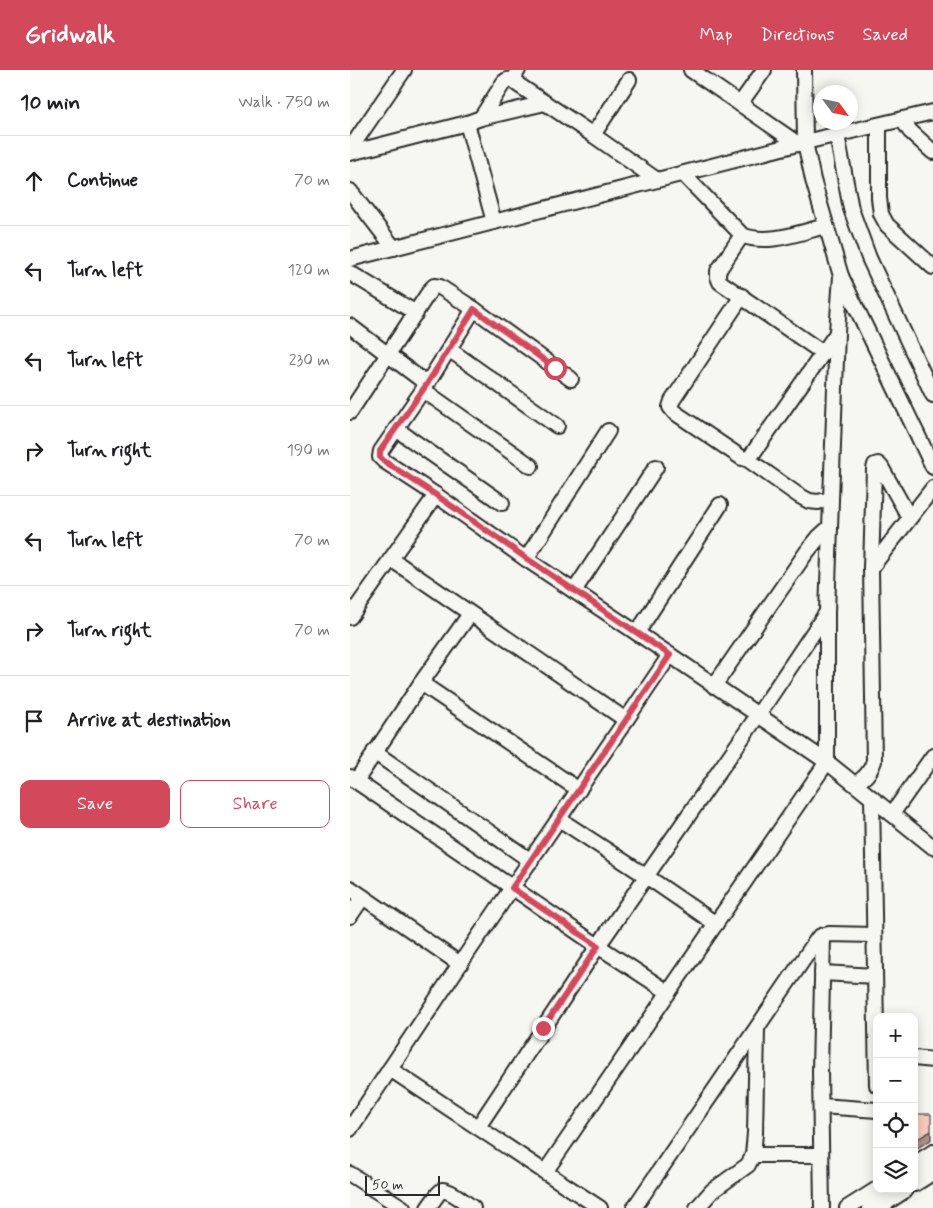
<!DOCTYPE html>
<html lang="en">
<head>
<meta charset="utf-8">
<style>
  body { margin:0; font-family:Mynerve,sans-serif; background:#f6f6f6; color:#202124 }
  .controls { position:absolute; right:15px; bottom:15px; display:grid; overflow:hidden; border-radius:10px; box-shadow:0 2px 12px #0003 }
  .controls button { width:45px; height:45px; display:grid; place-items:center; padding:0; border:0; border-bottom:1px solid #e0e0e0; background:#fff; color:#202124; font:25px sans-serif }
  .compass { position:absolute; left:463px; top:15px; width:45px; height:45px; border-radius:50%; background:#fff; box-shadow:0 2px 12px #0003; rotate:123deg }
  .scale { position:absolute; left:15px; bottom:12px; width:75px; box-sizing:border-box; padding-left:5px; border:2px solid #2b2b2b; border-top:0; font-size:14px; line-height:18px; white-space:nowrap; color:#2b2b2b; -webkit-text-stroke:4px #f6f6f2; paint-order:stroke }
  .stop { position:absolute; width:15px; height:15px; margin:-11px; border:4px solid #d1495b; border-radius:50%; background:#fff }
  .stop.end { background:#d1495b; border-color:#fff; box-shadow:0 1px 5px #0008 }
  .list { margin:0; padding:0; list-style:none }
  h2 { display:flex; justify-content:space-between; align-items:center; height:65px; margin:0; padding:0 20px; font-size:21px }
  h2 small { font-size:16px; font-weight:400; color:#757577 }
  .list li { display:grid; grid-template-columns:32px 1fr auto; gap:15px; align-items:center; box-sizing:border-box; height:90px; padding:0 20px; border-top:1px solid #e0e0e0 }
  .list b { display:block; font-size:19px; white-space:nowrap }
  .list em { font-size:16px; font-style:normal; color:#757577 }
  .actions { display:flex; gap:10px; padding:15px 20px }
  .actions a { flex:1; padding:11px 0; border:1px solid #d1495b; border-radius:10px; text-align:center; font-size:18px; color:#d1495b }
  .actions .main { background:#d1495b; color:#fff }
  .icon { flex:none; width:28px; height:28px; fill:none; stroke:currentColor; stroke-width:2; stroke-linecap:round; stroke-linejoin:round }
  .map { position:relative; flex:none; width:583px; height:1138px; overflow:hidden }
  header { display:flex; align-items:center; gap:30px; box-sizing:border-box; height:70px; padding:0 25px; background:#d1495b; color:#fff }
  header strong { font-size:24px }
  nav { display:flex; gap:28px; margin-inline-start:auto; font-size:18px }
  main { display:flex }
  aside { flex:1; background:#fff }
  .map>svg:first-child { display:block }
  .lines { fill:none; stroke-linecap:round; stroke-linejoin:round }
  .minor-casing { stroke:#2b2b2b; stroke-width:18 }
  .highway-casing { stroke:#2b2b2b; stroke-width:24 }
  .minor { stroke:#f6f6f2; stroke-width:14 }
  .highway { stroke:#f6f6f2; stroke-width:20 }
  .shaded-wall { fill:#ae8e85; stroke:#2b2b2b }
  .building { fill:#f9cbbe; stroke:#2b2b2b }
  .route { stroke:#d1495b; stroke-width:6 }
</style>
</head>
<body>
<header>
<strong>Gridwalk</strong>
<nav><a>Map</a><a>Directions</a><a>Saved</a></nav>
</header>
<main>
<aside>
<h2>10 min<small>Walk · 750 m</small></h2>
<ul class="list">
<li><svg class="icon" aria-label="ahead" viewBox="0 0 24 24"><path d="M12 20V5M6 11l6-6 6 6"/></svg><div><b>Continue</b></div><em>70 m</em></li>
<li><svg class="icon" aria-label="left" viewBox="0 0 24 24"><path d="M17 20v-9H6M10 6l-5 5 5 5"/></svg><div><b>Turn left</b></div><em>120 m</em></li>
<li><svg class="icon" aria-label="left" viewBox="0 0 24 24"><path d="M17 20v-9H6M10 6l-5 5 5 5"/></svg><div><b>Turn left</b></div><em>230 m</em></li>
<li><svg class="icon" aria-label="right" viewBox="0 0 24 24"><path d="M7 20v-9h11M14 6l5 5-5 5"/></svg><div><b>Turn right</b></div><em>190 m</em></li>
<li><svg class="icon" aria-label="left" viewBox="0 0 24 24"><path d="M17 20v-9H6M10 6l-5 5 5 5"/></svg><div><b>Turn left</b></div><em>70 m</em></li>
<li><svg class="icon" aria-label="right" viewBox="0 0 24 24"><path d="M7 20v-9h11M14 6l5 5-5 5"/></svg><div><b>Turn right</b></div><em>70 m</em></li>
<li><svg class="icon" aria-label="arrive" viewBox="0 0 24 24"><path d="M6 21V4h12l-3 4 3 4H6"/></svg><div><b>Arrive at destination</b></div></li>
</ul>
<div class="actions"><a class="main">Save</a><a>Share</a></div>
</aside>
<div class="map">
<svg width="583" height="1138" viewBox="0 0 583 1138">
  <rect width="100%" height="100%" fill="#f6f6f2"/>
  <filter id="ink" filterUnits="userSpaceOnUse"><feTurbulence type="fractalNoise" baseFrequency=".02" numOctaves="2"/><feDisplacementMap in="SourceGraphic" scale="10" xChannelSelector="R" yChannelSelector="G"/><feConvolveMatrix kernelMatrix="1 2 1 2 8 2 1 2 1" color-interpolation-filters="sRGB"/></filter>
  <g filter="url(#ink)">
    <g class="lines">
      <g class="minor-casing">
        <g id="minor">
          <path d="M168 0C165 5 164 8 167 14L243 65 279 10"/>
          <path d="M341 0 448 74"/>
          <path d="M454 0 455 72 463 110 491 206 583 397"/>
          <path d="M390 34 414 0"/>
          <path d="M131 48 154 12 157 10 165 9"/>
          <path d="M552 49 560 61 583 82"/>
          <path d="M117 53 144 152"/>
          <path d="M529 55V128L531 144 537 155 583 197"/>
          <path d="M243 65 307 110"/>
          <path d="M487 65 501 139 519 188 583 325"/>
          <path d="M0 79 54 0"/>
          <path d="M0 83 117 53 131 48 195 33"/>
          <path d="M333 104 392 165C417 176 451 162 476 156"/>
          <path d="M0 121 44 178"/>
          <path d="M392 165 368 201V207L370 212 473 283"/>
          <path d="M0 189 455 72 583 42"/>
          <path d="M0 203 66 243"/>
          <path d="M392 226 322 331 320 337 324 342 392 388 397 389 401 386 487 263"/>
          <path d="M0 256 77 314"/>
          <path d="M100 280 207 356"/>
          <path d="M73 320 181 396"/>
          <path d="M0 342 81 219 84 216 90 217 124 239 221 309"/>
          <path d="M46 359 152 433"/>
          <path d="M397 389 448 425 459 431 468 432 481 429"/>
          <path d="M86 425 176 489 320 585"/>
          <path d="M41 489 276 650 320 585 477 692 583 777"/>
          <path d="M176 489 258 361"/>
          <path d="M521 498 583 418"/>
          <path d="M224 521 306 397"/>
          <path d="M0 547 86 425 34 391 30 387 31 381 77 314 124 239"/>
          <path d="M287 563 370 435"/>
          <path d="M71 613 229 720"/>
          <path d="M364 616 456 483 469 467 480 457"/>
          <path d="M24 682 181 791"/>
          <path d="M0 707 248 876 318 922"/>
          <path d="M6 711 71 613 120 544"/>
          <path d="M506 714C515 707 520 703 524 691L521 498 524 399 525 395 528 394 531 397 559 447"/>
          <path d="M522 728 527 1015"/>
          <path d="M542 744 583 686"/>
          <path d="M209 749 296 806 366 854"/>
          <path d="M0 818 110 894 40 999"/>
          <path d="M0 846 13 827"/>
          <path d="M110 894 276 650"/>
          <path d="M472 903 525 906"/>
          <path d="M564 988 583 990"/>
          <path d="M471 1036 527 1040"/>
          <path d="M128 1057 248 876 408 645 477 542"/>
          <path d="M0 1059 40 999 195 1102 477 692V542L487 262 491 206"/>
          <path d="M403 1085H471"/>
          <path d="M564 1094 583 1082"/>
          <path d="M195 1102 250 1138"/>
          <path d="M0 1104 53 1138"/>
          <path d="M78 1138 88 1124 92 1120C103 1121 114 1132 123 1138"/>
          <path d="M284 1138 468 868 471 866 479 864 524 865"/>
          <path d="M347 1138 362 1121 398 1095 403 1085 405 1063 407 959"/>
          <path d="M472 1138 470 1001 473 865"/>
          <path d="M497 1138 527 1119"/>
        </g>
      </g>
      <g class="highway-casing">
        <g id="highway">
          <path d="M564 1111 583 1099"/>
          <path d="M523 1138 552 1119"/>
        </g>
      </g>
      <use href="#minor" class="minor"/>
      <use href="#highway" class="highway"/>
    </g>
    <path class="shaded-wall" d="M581 1061V1070L564 1080V1071Z"/>
    <path class="building" d="M564 1044H581V1061L564 1071Z"/>
  </g>
  <g class="lines" filter="url(#ink)">
    <path class="route" d="M193 958 248 876 162 818 320 585 176 488 86 425 34 391 30 387V381L77 314 124 239 205 298"/>
  </g>
</svg>
<div class="controls">
<button>+</button>
<button>−</button>
<button><svg class="icon" aria-label="locate" viewBox="0 0 24 24"><circle cx="12" cy="12" r="6"/><path d="M12 2v4M12 18v4M2 12h4M18 12h4"/></svg></button>
<button><svg class="icon" aria-label="layers" viewBox="0 0 24 24"><path d="M12 4l9 5-9 5-9-5zM3 14l9 5 9-5"/></svg></button>
</div>
<svg class="compass" viewBox="-18 -18 36 36"><path d="M0-13l5 13h-10z" fill="#e53935"/><path d="M0 13l5-13h-10z" fill="#757577"/></svg>
<div class="scale">50 m</div>
<div class="stop" style="left:205px;top:298px"></div>
<div class="stop end" style="left:193px;top:958px"></div>
</div>
</main>
</body>
</html>
